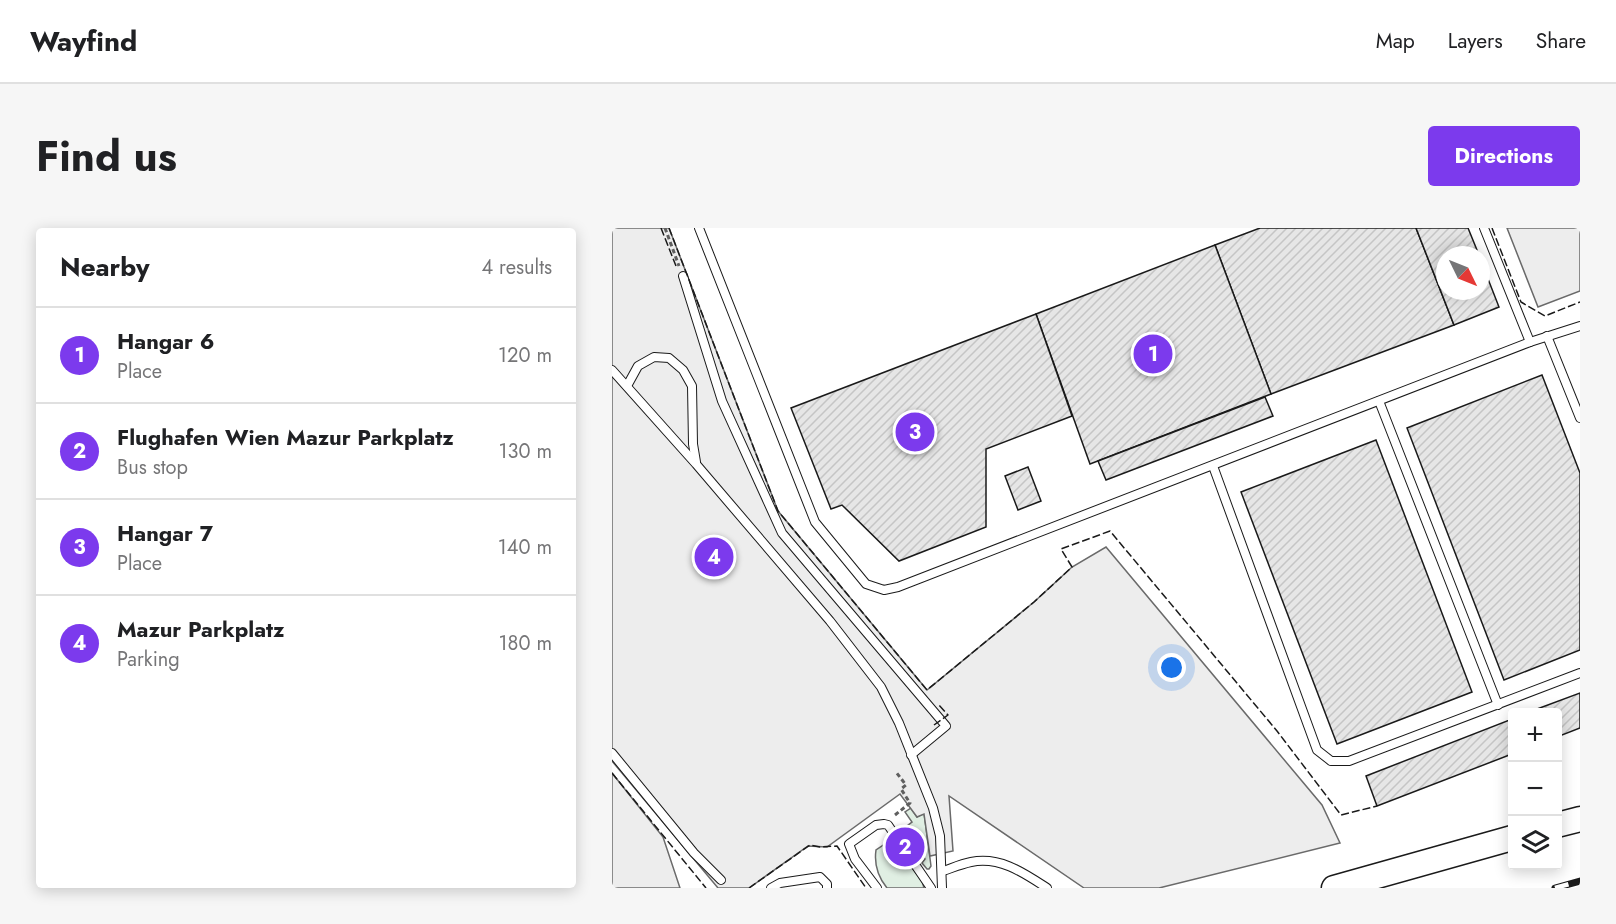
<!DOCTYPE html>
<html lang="en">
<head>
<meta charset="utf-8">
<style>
  body { margin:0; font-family:Jost,sans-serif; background:#f6f6f6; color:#202124 }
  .controls { position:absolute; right:18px; bottom:18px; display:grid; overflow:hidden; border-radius:6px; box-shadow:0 3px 15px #0003 }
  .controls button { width:54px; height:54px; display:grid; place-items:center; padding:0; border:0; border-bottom:2px solid #e0e0e0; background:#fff; color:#202124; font:30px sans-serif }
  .compass { position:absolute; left:824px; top:18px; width:54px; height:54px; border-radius:50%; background:#fff; box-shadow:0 3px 15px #0003; rotate:133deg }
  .you { position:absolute; left:560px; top:440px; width:21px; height:21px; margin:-15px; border:4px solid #fff; border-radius:50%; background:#1a73e8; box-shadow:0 0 0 9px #1a73e833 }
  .badge { display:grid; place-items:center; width:39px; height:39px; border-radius:50%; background:#7c3aed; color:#fff; font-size:20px; font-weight:700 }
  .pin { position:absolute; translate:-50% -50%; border:3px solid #fff; box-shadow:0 2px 6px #0006 }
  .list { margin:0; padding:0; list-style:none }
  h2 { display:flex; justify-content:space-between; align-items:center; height:78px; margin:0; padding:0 24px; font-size:26px }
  h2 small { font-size:20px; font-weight:400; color:#757577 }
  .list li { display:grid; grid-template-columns:39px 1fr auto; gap:18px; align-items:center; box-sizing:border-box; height:96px; padding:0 24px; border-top:2px solid #e0e0e0 }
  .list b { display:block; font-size:22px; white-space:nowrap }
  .list p { margin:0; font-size:20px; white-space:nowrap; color:#757577 }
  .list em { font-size:20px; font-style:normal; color:#757577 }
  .icon { flex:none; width:33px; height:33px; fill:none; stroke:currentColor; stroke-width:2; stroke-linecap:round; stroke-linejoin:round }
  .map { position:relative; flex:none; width:968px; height:660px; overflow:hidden; border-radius:6px }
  header { display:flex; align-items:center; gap:36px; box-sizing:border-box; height:84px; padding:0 30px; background:#fff; border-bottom:2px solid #e0e0e0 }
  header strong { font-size:28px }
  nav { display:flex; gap:33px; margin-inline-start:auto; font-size:21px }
  .intro { display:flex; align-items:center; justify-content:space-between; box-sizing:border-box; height:144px; padding:0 36px }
  h1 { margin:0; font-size:42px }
  .button { padding:15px 27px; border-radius:6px; background:#7c3aed; color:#fff; font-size:21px; font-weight:700 }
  main { display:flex; gap:36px; padding:0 36px }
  aside { flex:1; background:#fff; border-radius:6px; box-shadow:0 3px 15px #0003 }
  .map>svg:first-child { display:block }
  .grass { fill:#e0efe3; stroke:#6a6a6a; stroke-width:1.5 }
  .parking { fill:#ededed; stroke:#6a6a6a; stroke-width:1.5 }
  .building { fill:url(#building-hatch); stroke:#1a1a1a; stroke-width:1.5 }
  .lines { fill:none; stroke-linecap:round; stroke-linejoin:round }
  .lane-casing { stroke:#1a1a1a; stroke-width:10 }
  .primary-casing { stroke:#1a1a1a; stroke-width:27 }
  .path { stroke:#5f5f5f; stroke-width:3; stroke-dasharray:4.5 3; stroke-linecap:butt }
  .lane { stroke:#fff; stroke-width:8 }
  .primary { stroke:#fff; stroke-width:24 }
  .rail-casing { stroke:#1a1a1a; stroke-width:7 }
  .rail { stroke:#fff; stroke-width:4.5; stroke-dasharray:14; stroke-linecap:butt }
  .fence { stroke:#1a1a1a; stroke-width:1.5; stroke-dasharray:8 3; stroke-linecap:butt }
</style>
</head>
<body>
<header>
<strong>Wayfind</strong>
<nav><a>Map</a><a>Layers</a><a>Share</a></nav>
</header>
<div class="intro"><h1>Find us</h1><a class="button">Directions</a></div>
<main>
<aside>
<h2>Nearby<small>4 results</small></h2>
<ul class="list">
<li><span class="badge">1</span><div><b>Hangar 6</b><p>Place</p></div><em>120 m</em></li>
<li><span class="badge">2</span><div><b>Flughafen Wien Mazur Parkplatz</b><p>Bus stop</p></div><em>130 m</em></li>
<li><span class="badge">3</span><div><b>Hangar 7</b><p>Place</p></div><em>140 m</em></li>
<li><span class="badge">4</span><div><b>Mazur Parkplatz</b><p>Parking</p></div><em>180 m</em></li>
</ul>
</aside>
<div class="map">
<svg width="968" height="660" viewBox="0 0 968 660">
  <defs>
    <pattern id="building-hatch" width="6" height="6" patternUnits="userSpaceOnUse" patternTransform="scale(1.5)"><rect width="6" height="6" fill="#e6e6e6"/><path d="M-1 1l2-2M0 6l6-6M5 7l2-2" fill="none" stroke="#c5c5c5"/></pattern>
  </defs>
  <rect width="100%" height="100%" fill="#fff"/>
  <g class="grass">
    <path d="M299 580 305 589 312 585 319 638 317 641H315L310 635 313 631 291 601 300 594 293 584Z"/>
    <path d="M278 615 284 618 310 653 312 660H275C266 649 262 636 264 622L273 616Z"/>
  </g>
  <g class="parking">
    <path d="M0 0H57L166 283 315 462 422 374 460 339 494 319 710 577 728 615 547 660H472L337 568 341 623 318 628 312 586 305 589 288 566 215 619 196 618 137 660H106L0 533Z"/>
    <path d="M895 0H968V63L926 79Z"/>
    <path d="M0 545 51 609 68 660H0Z"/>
  </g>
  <g class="building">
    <path d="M648 0H804L842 97 659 166 603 17Z"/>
    <path d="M804 0H856L867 27H833V63H869V33L887 79 842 97Z"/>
    <path d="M603 17 659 166 478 236 424 86Z"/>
    <path d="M424 86 460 188 374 221V299L287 333 230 277 219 281 179 180Z"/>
    <path d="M930 147 968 245V422L892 452 795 200Z"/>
    <path d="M653 169 661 188 494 252 486 233Z"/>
    <path d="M764 212 860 464 725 516 629 264Z"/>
    <path d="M416 239 429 273 406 282 393 248Z"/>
    <path d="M968 465V500L945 509V484H917Z"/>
    <path d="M900 491V526L765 578 754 548Z"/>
  </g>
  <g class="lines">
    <g class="lane-casing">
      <g id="lane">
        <path d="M87 0 203 294 254 356 272 362 286 359 918 114 968 98"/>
        <path d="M872 0 918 114"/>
        <path d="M71 48 110 173 170 305 334 498 299 527"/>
        <path d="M935 108 968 190"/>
        <path d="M0 142 84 236 218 393 269 459 287 495 321 580 328 608 330 660"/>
        <path d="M15 158 26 138 42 129 57 130 71 142 80 158 81 216 84 234"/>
        <path d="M767 173 886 477"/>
        <path d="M601 238 705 522 719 533H737L968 445"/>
        <path d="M0 525 82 625 109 652"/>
        <path d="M331 643C340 640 349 636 359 634 388 628 412 645 435 660"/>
        <path d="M159 660 168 655 208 649 215 656V660"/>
        <path d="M265 660 243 631 237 616 264 597 272 596 276 597 319 660"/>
      </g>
    </g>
    <g class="primary-casing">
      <g id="primary">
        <path d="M945 597 968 591"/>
        <path d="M722 660 900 610"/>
      </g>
    </g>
    <g class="path">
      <path d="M53 0 67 38"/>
      <path d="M283 587 298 575 289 561 294 557 284 544"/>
    </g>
    <use href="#lane" class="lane"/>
    <use href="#primary" class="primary"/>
    <g class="rail-casing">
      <path id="rail" d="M943 660 968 653"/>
    </g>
    <use href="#rail" class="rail"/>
    <g class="fence">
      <path d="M49 0 64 38"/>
      <path d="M57 0 166 283 315 462 422 374 460 339 449 321 498 303 665 503 729 587 765 578"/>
      <path d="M880 0 909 74 933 88 968 74"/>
      <path d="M322 497 336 487 326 476"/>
      <path d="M0 545 94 660"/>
      <path d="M137 660 198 617 208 619 225 618 254 660"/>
    </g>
  </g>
</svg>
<div class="controls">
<button>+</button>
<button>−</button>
<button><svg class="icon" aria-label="layers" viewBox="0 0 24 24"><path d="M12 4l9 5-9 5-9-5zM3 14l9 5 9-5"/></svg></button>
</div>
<svg class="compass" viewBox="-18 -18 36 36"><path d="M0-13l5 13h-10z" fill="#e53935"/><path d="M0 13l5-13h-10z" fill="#757577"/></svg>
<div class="you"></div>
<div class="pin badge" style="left:541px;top:126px">1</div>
<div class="pin badge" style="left:293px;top:619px">2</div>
<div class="pin badge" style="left:303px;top:204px">3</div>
<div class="pin badge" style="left:102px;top:329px">4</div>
</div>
</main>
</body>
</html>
